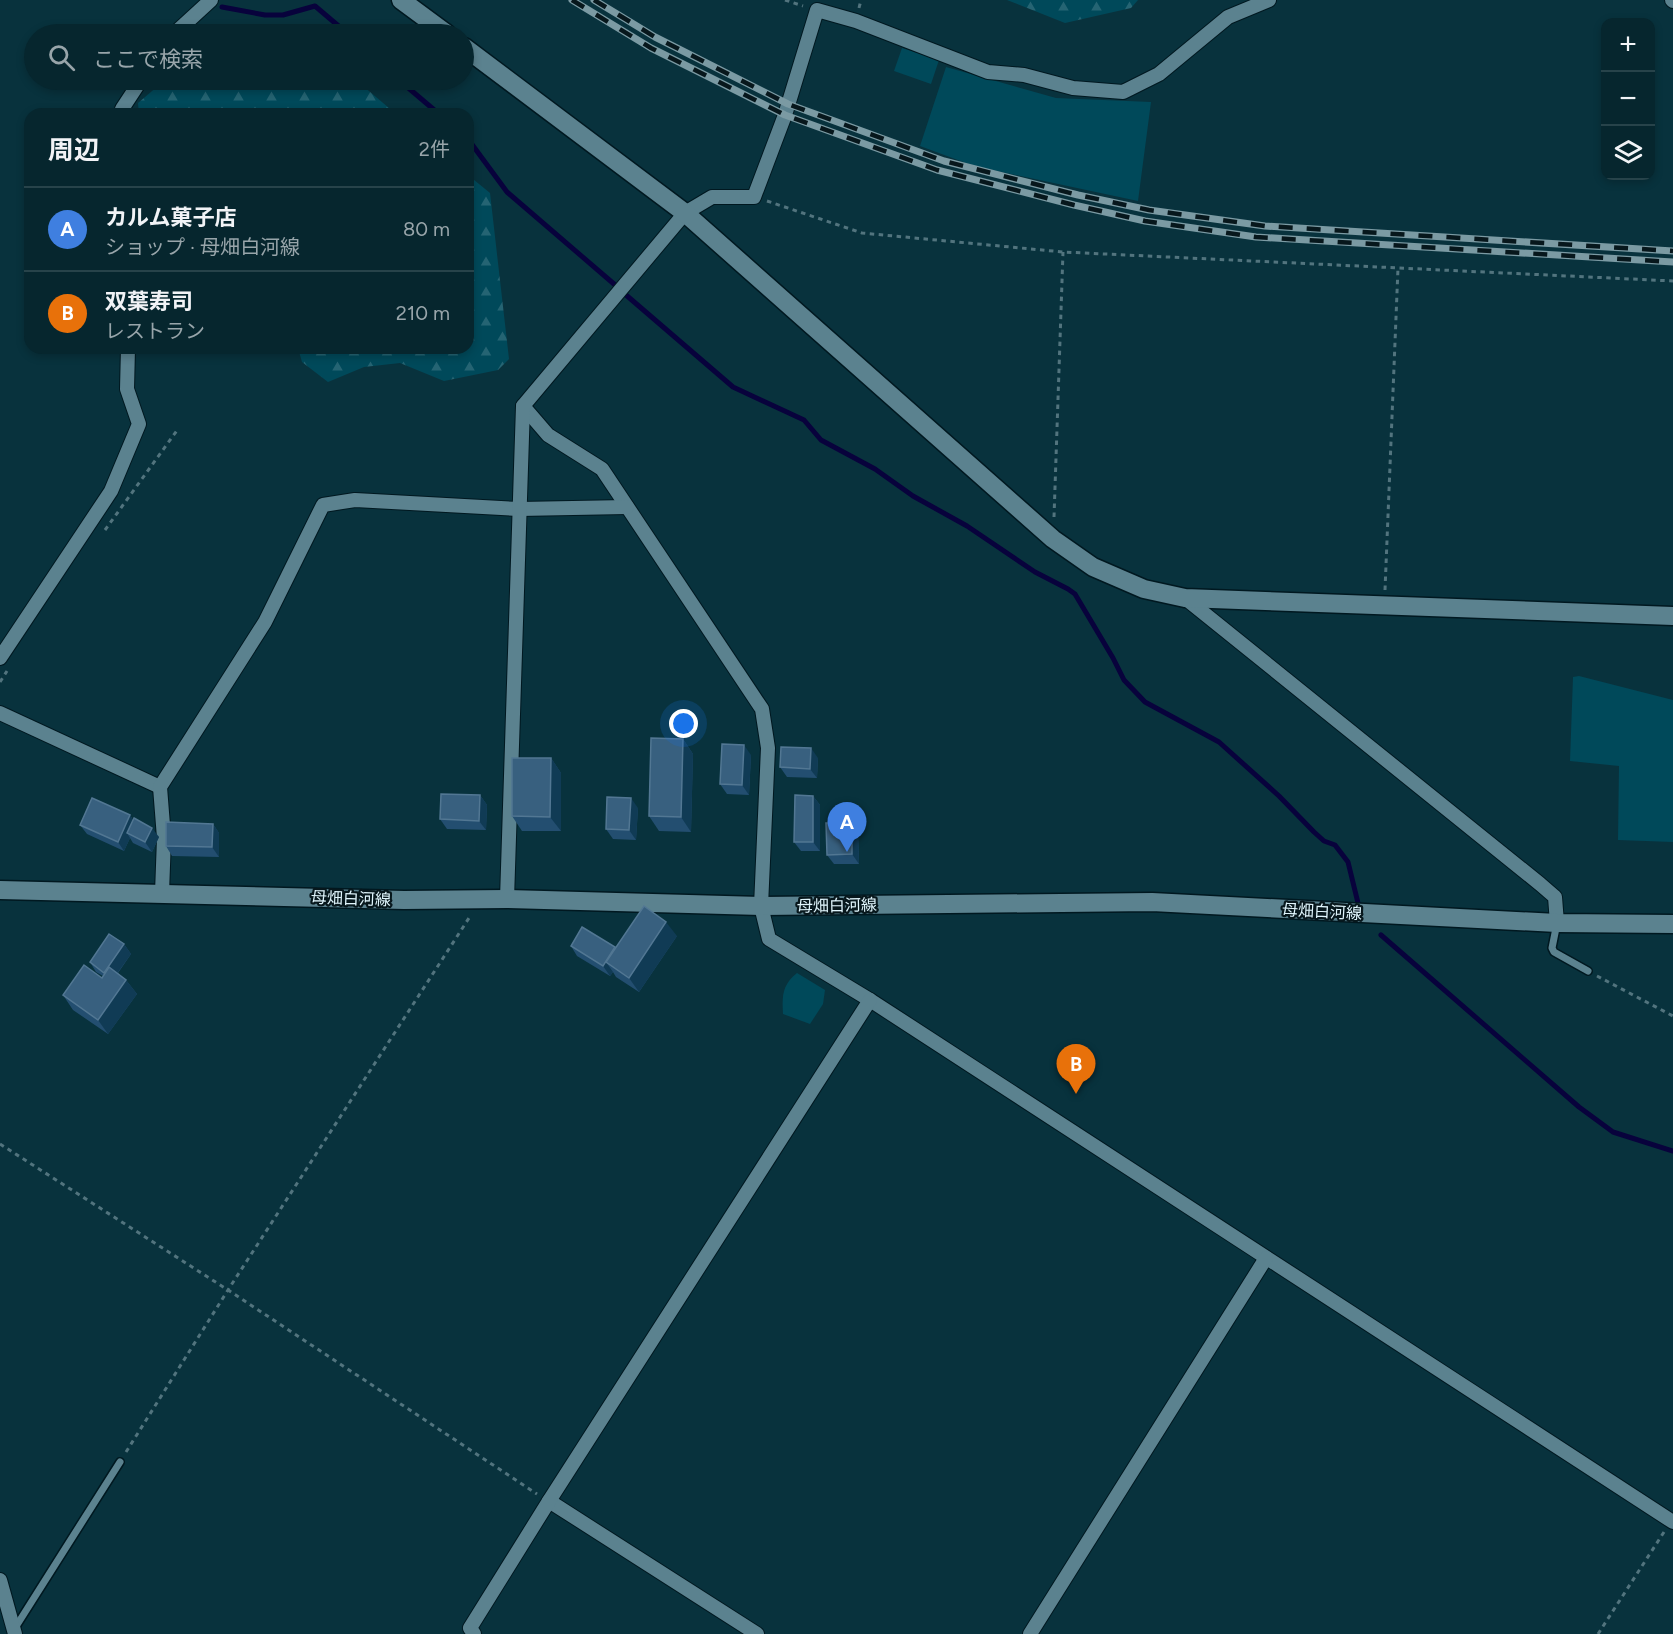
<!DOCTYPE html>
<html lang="ja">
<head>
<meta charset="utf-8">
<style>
  body { margin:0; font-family:Figtree,"Noto Sans JP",sans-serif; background:#0f2e36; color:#f1f3f6 }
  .controls { position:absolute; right:18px; top:18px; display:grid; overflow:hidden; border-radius:12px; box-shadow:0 3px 9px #0003 }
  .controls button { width:54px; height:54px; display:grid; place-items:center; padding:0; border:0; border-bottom:2px solid #27434a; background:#06262e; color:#f1f3f6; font:30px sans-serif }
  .you { position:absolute; left:684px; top:724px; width:21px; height:21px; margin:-15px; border:4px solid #fff; border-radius:50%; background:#1a73e8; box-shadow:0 0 0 9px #1a73e833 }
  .badge { display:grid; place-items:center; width:39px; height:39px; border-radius:50%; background:#d93025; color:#fff; font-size:20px; font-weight:700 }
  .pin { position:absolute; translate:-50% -50px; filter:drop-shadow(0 2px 3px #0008) }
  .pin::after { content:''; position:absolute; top:32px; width:21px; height:18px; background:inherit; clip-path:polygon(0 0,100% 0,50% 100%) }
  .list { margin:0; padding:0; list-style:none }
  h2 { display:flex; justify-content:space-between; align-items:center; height:78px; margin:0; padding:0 24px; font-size:26px }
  h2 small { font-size:20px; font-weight:400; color:#98a5aa }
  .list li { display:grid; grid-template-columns:39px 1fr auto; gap:18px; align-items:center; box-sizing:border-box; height:84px; padding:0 24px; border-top:2px solid #27434a }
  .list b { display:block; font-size:22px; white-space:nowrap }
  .list p { margin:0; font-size:20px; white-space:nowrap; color:#98a5aa }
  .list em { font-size:20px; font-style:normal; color:#98a5aa }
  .icon { flex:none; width:33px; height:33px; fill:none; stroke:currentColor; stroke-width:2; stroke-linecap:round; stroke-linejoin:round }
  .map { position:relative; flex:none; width:1673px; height:1634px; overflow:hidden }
  .search { position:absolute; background:#06262e; box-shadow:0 3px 9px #0003; left:24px; top:24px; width:450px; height:66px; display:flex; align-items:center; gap:15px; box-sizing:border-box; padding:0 21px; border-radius:33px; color:#98a5aa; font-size:22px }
  .panel { position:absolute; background:#06262e; box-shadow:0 3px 9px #0003; left:24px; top:108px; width:450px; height:246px; border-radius:18px }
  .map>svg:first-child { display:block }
  .grass { fill:#00495a }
  .forest { fill:url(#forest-firs) }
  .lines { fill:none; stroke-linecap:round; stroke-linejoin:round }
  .stream { stroke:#08023c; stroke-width:5 }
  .lane-casing { stroke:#001820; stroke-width:10 }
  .street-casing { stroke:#001820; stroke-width:16 }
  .secondary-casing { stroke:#001820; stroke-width:21 }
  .path { stroke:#52747e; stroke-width:3; stroke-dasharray:4.5 4.5; stroke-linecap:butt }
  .lane { stroke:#5b828f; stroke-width:7 }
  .street { stroke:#5b828f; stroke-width:14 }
  .secondary { stroke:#5b828f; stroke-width:18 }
  .rail-casing { stroke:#7b9aa3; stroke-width:7 }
  .rail { stroke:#07171c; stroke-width:4.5; stroke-dasharray:14; stroke-linecap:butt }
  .wall { fill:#234e70 }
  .shaded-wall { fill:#103b55 }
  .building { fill:#38607f; stroke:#527793; stroke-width:1.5 }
  .labels { text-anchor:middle; stroke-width:4.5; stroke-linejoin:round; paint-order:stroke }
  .street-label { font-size:16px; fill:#e1f6fd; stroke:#07171c }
</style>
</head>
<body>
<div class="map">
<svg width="1673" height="1634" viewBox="0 0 1673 1634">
  <defs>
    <pattern id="forest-firs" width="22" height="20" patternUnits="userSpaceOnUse" patternTransform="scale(1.5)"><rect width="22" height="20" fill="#00495a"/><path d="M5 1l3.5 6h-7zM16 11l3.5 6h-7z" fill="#256473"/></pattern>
  </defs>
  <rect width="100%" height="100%" fill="#08323d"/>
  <g class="grass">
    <path d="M902 48 939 60 931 84 894 71Z"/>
    <path d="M946 67 1056 98 1151 102 1138 201 974 166 920 146Z"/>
    <path d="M1579 676 1673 700V842L1618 840 1619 766 1570 761 1573 677Z"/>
    <path d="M797 973 825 990 823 1004 810 1024 783 1014C782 996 782 985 797 973Z"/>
  </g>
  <g class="forest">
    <path d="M1007 0H1138L1131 8 1065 23Z"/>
    <path d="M256 26 281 34H217L224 29Z"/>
    <path d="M165 80H356L396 114H139L138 103Z"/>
    <path d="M468 175 490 193 509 359 498 370 444 381 400 363 364 367 328 382 302 362 298 348H468Z"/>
  </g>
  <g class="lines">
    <g class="stream">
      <path d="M222 7 265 15H283L315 6 348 34"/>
      <path d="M399 80 439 114"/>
      <path d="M468 139 507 192 614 284"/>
      <path d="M626 295 733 387 804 420 821 440 875 469 913 496 967 526 1035 572 1068 589 1075 594 1113 658 1124 680 1145 702 1219 742 1279 796 1314 832 1324 841 1335 845 1348 862 1358 903"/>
      <path d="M1381 935 1579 1107 1613 1132 1673 1151"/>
    </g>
    <g class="lane-casing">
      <g id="lane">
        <path d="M1557 923 1552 948 1554 952 1588 971"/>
        <path d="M15 1628 120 1462"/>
      </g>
    </g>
    <g class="street-casing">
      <g id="street">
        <path d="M1672 0 1673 1"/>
        <path d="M174 34 211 0"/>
        <path d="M123 114 122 109 141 80"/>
        <path d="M523 406 548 435 602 469 762 709 768 748 761 906 769 939 870 1000 1673 1522"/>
        <path d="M1185 598 1540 884 1555 897 1557 923"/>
        <path d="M0 658 111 491 139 424 127 389 128 348"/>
        <path d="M0 713 160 787"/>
        <path d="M162 893 164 838 160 787 265 622 323 505 355 500 519 509 627 507"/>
        <path d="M507 899 523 406 685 213 712 197H754L785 115 817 10 856 21 988 72 1024 75 1073 88 1123 92 1159 74 1228 17 1269 0"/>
        <path d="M549 1501 757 1634"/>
        <path d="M0 1580 15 1634"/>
        <path d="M474 1634 470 1628 549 1501 870 1000"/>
        <path d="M1030 1634 1266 1258"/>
      </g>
    </g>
    <g class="secondary-casing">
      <g id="secondary">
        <path d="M401 0 447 34"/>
        <path d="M464 47 685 213 1053 539 1093 567 1144 589 1185 598 1673 616"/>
        <path d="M0 890 404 900 507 899 761 906 1152 902 1557 923 1673 924"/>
      </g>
    </g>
    <g class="path">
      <path d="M785 0 803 6"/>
      <path d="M859 8 861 0"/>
      <path d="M767 201 862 233 1063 252 1673 281"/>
      <path d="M1054 517 1063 252"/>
      <path d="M105 530 178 429"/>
      <path d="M1385 590 1398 268"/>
      <path d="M0 682 7 671"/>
      <path d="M1597 976 1673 1016"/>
      <path d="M0 1144 228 1290 537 1494"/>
      <path d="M126 1452 228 1290 469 918"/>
      <path d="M1598 1634 1664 1532"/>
    </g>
    <use href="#lane" class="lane"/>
    <use href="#street" class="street"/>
    <use href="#secondary" class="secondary"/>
    <g class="rail-casing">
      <g id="rail">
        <path d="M572 0 651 48 785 115 937 170 1074 205 1145 221 1256 237 1673 262"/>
        <path d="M594 0 655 37 788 104 944 161 1078 195 1149 210 1265 226 1673 251"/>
      </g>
    </g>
    <use href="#rail" class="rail"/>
  </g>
  <g class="wall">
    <path d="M683 739 693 754 691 832 659 831 649 816Z"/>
    <path d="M751 755 749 795 727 794 720 784Z"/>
    <path d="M551 758 561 773V831H522L512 816Z"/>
    <path d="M818 758 817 778 787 777 780 767Z"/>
    <path d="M480 795 487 805 486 830 447 829 440 819Z"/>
    <path d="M813 796 820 805V851H801L794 842Z"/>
    <path d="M638 808 636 840 613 839 606 829Z"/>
    <path d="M130 815 133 820 159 837 152 852 133 843 130 838 124 851 87 834 80 825Z"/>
    <path d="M852 823 858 832 859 864H834L827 855Z"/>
    <path d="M213 824 219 833V857L172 856 166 846Z"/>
    <path d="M677 936 639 992 616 977 613 972 610 976 577 956 571 946 615 947 616 948Z"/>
    <path d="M124 944 131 954 118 973 126 980 137 994 108 1034 73 1010 63 995 102 978 103 976 96 972 90 962Z"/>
  </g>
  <g class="shaded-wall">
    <path d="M683 739 693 754 691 832 681 817Z"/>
    <path d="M744 745 751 755 749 795 742 785Z"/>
    <path d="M811 748 818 758 817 778 810 769Z"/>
    <path d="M551 758 561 773V831L550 817Z"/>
    <path d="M480 795 487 805 486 830 479 821Z"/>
    <path d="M813 796 820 805V851L813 842Z"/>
    <path d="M631 798 638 808 636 840 629 830Z"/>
    <path d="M130 815 136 825 127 833 130 838 124 851 118 842Z"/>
    <path d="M852 823 858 832 859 864 852 854Z"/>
    <path d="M213 824 219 833V857L212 847Z"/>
    <path d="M152 828 159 837 152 852 145 842Z"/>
    <path d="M666 922 677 936 639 992 629 978Z"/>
    <path d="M124 944 131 954 111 982 104 973Z"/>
    <path d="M615 947 622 957 606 962 613 972 610 976 603 966Z"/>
    <path d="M126 980 137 994 108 1034 98 1020Z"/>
  </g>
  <g class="building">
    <path d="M651 738 683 739 681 817 649 816Z"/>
    <path d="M722 744 744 745 742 785 720 784Z"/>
    <path d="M781 747 811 748 810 769 780 767Z"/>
    <path d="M512 758H551L550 817 512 816Z"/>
    <path d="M441 794 480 795 479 821 440 819Z"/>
    <path d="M795 795 813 796V842H794Z"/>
    <path d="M607 797 631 798 629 830 606 829Z"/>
    <path d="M92 798 130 815 118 842 80 825Z"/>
    <path d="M134 818 152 828 145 842 127 833Z"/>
    <path d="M166 822 213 824 212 847 166 846Z"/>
    <path d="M826 823H852V854L827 855Z"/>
    <path d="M644 906 666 922 629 978 606 962Z"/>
    <path d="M582 927 615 947 603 966 571 946Z"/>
    <path d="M109 934 124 944 104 973 90 962Z"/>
    <path d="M84 965 102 978 109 967 126 980 98 1020 63 995Z"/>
  </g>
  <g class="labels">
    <g class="street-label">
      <text transform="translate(351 898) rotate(2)" y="6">母畑白河線</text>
      <text transform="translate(837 905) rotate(-1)" y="6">母畑白河線</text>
      <text transform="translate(1322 911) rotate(3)" y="6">母畑白河線</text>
    </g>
  </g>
</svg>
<div class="controls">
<button>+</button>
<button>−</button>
<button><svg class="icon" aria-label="layers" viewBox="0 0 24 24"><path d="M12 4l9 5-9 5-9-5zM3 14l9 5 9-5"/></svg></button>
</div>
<div class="you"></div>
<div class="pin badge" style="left:847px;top:852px;background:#3f7fe0">A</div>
<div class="pin badge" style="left:1076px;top:1094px;background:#e8710a">B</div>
<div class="search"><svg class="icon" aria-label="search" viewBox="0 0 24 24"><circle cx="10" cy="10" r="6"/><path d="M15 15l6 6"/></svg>ここで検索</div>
<section class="panel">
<h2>周辺<small>2件</small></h2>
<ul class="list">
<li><span class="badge" style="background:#3f7fe0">A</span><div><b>カルム菓子店</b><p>ショップ · 母畑白河線</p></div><em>80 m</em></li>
<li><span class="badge" style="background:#e8710a">B</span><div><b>双葉寿司</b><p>レストラン</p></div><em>210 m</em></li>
</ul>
</section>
</div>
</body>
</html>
